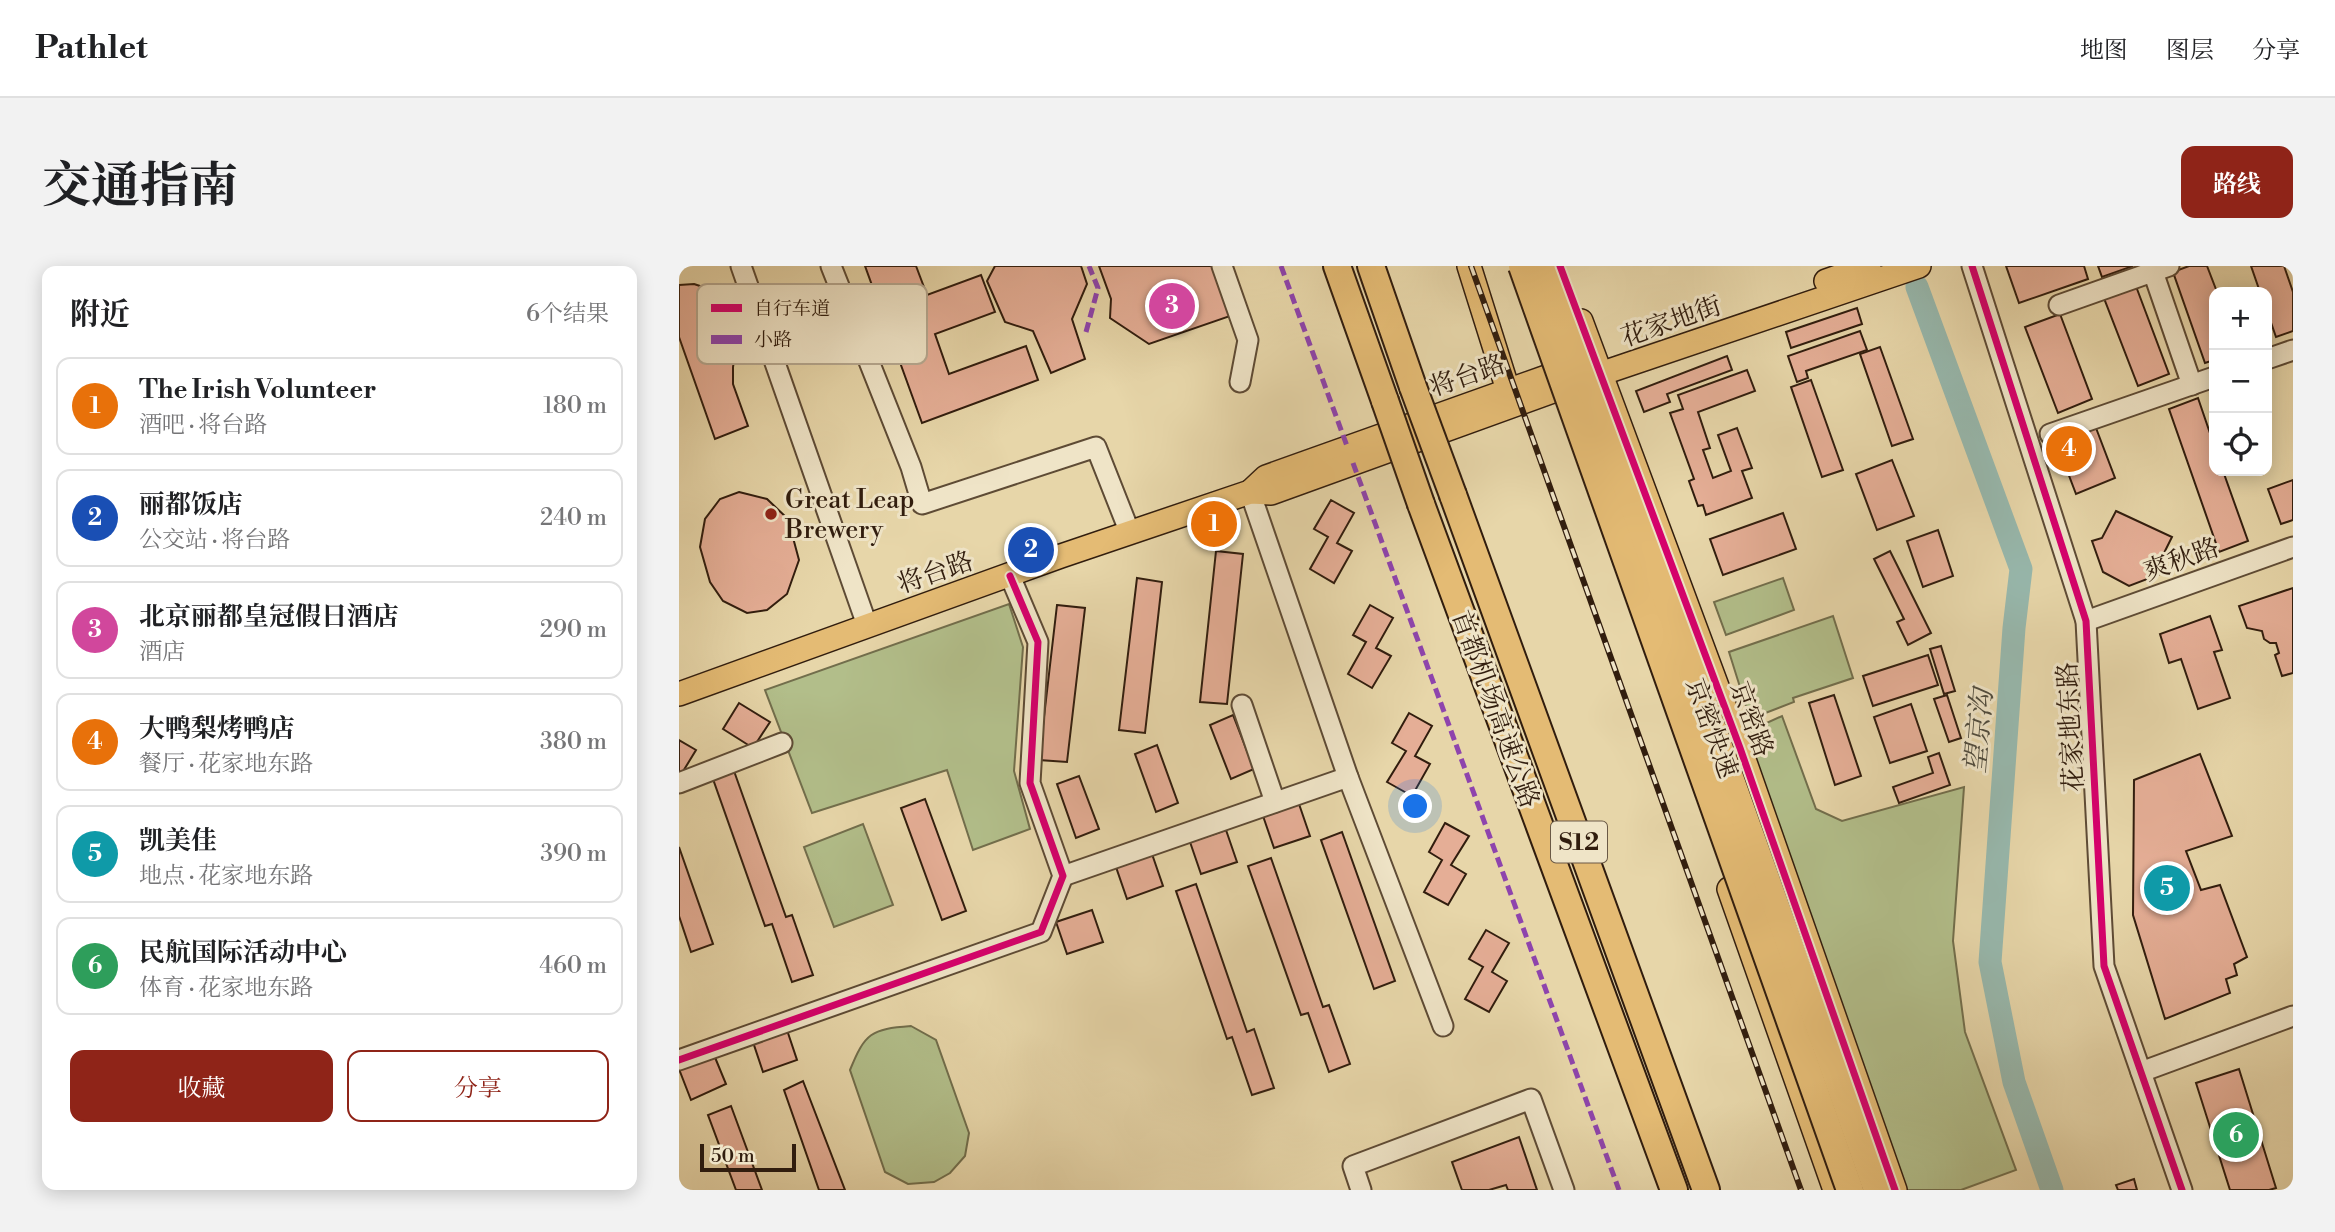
<!DOCTYPE html>
<html lang="zh">
<head>
<meta charset="utf-8">
<style>
  body { margin:0; font-family:"Libre Bodoni","Noto Serif SC",serif; background:#f2f2f2; color:#202124 }
  .controls { position:absolute; right:21px; top:21px; display:grid; overflow:hidden; border-radius:14px; box-shadow:0 4px 18px #0003 }
  .controls button { width:63px; height:63px; display:grid; place-items:center; padding:0; border:0; border-bottom:2px solid #e0e0e0; background:#fff; color:#202124; font:35px sans-serif }
  .scale { position:absolute; left:21px; bottom:18px; width:96px; box-sizing:border-box; padding-left:7px; border:4px solid #311d0e; border-top:0; font-size:19px; line-height:24px; white-space:nowrap; color:#311d0e; -webkit-text-stroke:5px #efe4c7; paint-order:stroke }
  .you { position:absolute; left:737px; top:541px; width:24px; height:24px; margin:-18px; border:5px solid #fff; border-radius:50%; background:#1a73e8; box-shadow:0 0 0 10px #1a73e833 }
  .badge { display:grid; place-items:center; width:46px; height:46px; border-radius:50%; background:#8f2418; color:#fff; font-size:23px; font-weight:700 }
  .pin { position:absolute; translate:-50% -50%; border:4px solid #fff; box-shadow:0 2px 7px #0006 }
  .list { margin:0; padding:0; list-style:none }
  h2 { display:flex; justify-content:space-between; align-items:center; height:91px; margin:0; padding:0 28px; font-size:30px }
  h2 small { font-size:23px; font-weight:400; color:#757577 }
  .list li { display:grid; grid-template-columns:46px 1fr auto; gap:21px; align-items:center; box-sizing:border-box; height:98px; margin:0 14px 14px; padding:0 14px; border:2px solid #e0e0e0; border-radius:14px }
  .list b { display:block; font-size:26px; white-space:nowrap }
  .list p { margin:0; font-size:23px; white-space:nowrap; color:#757577 }
  .list em { font-size:23px; font-style:normal; color:#757577 }
  .actions { display:flex; gap:14px; padding:21px 28px }
  .actions a { flex:1; padding:16px 0; border:2px solid #8f2418; border-radius:14px; text-align:center; font-size:24px; color:#8f2418 }
  .actions .main { background:#8f2418; color:#fff }
  .icon { flex:none; width:38px; height:38px; fill:none; stroke:currentColor; stroke-width:2; stroke-linecap:round; stroke-linejoin:round }
  .map { position:relative; flex:none; width:1614px; height:924px; overflow:hidden; border-radius:14px }
  header { display:flex; align-items:center; gap:42px; box-sizing:border-box; height:98px; padding:0 35px; background:#fff; border-bottom:2px solid #e0e0e0 }
  header strong { font-size:33px }
  nav { display:flex; gap:38px; margin-inline-start:auto; font-size:24px }
  .intro { display:flex; align-items:center; justify-content:space-between; box-sizing:border-box; height:168px; padding:0 42px }
  h1 { margin:0; font-size:49px }
  .button { padding:18px 32px; border-radius:14px; background:#8f2418; color:#fff; font-size:24px; font-weight:700 }
  main { display:flex; gap:42px; padding:0 42px }
  aside { flex:1; background:#fff; border-radius:14px; box-shadow:0 4px 18px #0003 }
  .map>svg:first-child { display:block }
  .green { fill:#b2be8a; stroke:#726e4c; stroke-width:2 }
  .lines { fill:none; stroke-linecap:round; stroke-linejoin:round }
  .river { stroke:#97b8ad; stroke-width:23 }
  .building { fill:#e5ae96; stroke:#311d0e; stroke-width:2 }
  .minor-casing { stroke:#5e4b35; stroke-width:23 }
  .major-casing { stroke:#311d0e; stroke-width:26 }
  .highway-casing { stroke:#311d0e; stroke-width:30 }
  .minor { stroke:#efe4c7; stroke-width:19 }
  .major { stroke:#e4bb74; stroke-width:23 }
  .highway { stroke:#e4bb74; stroke-width:26 }
  .rail-casing { stroke:#311d0e; stroke-width:6 }
  .rail { stroke:#efe4c7; stroke-width:3.5; stroke-dasharray:10; stroke-linecap:butt }
  .highway-bridge-casing { stroke:#311d0e; stroke-width:30; stroke-linecap:butt }
  .highway-bridge { stroke:#e4bb74; stroke-width:26 }
  .quiet { stroke:#8e44ad; stroke-width:5; stroke-dasharray:10 5; stroke-linecap:butt }
  .cycleway-casing { stroke:#efe4c7; stroke-width:11 }
  .cycleway { stroke:#d6006c; stroke-width:7 }
  .poi-dot { fill:#8f2418; stroke:#efe4c7; stroke-width:2.5 }
  .labels { text-anchor:middle; stroke-width:6; stroke-linejoin:round; paint-order:stroke }
  .shield { fill:#efe4c7; stroke:#6a5946; stroke-width:2 }
  .shield-label { font-size:24px; font-weight:bold; fill:#311d0e }
  .street-label { font-size:26px; fill:#311d0e; stroke:#efe4c7 }
  .poi-label { font-size:26px; fill:#311d0e; stroke:#efe4c7; text-anchor:start }
  .water-label { font-size:28px; font-style:italic; fill:#504c3e; stroke:#efe4c7 }
  .key { fill:#efe4c7; stroke:#b6a890; stroke-width:2 }
  .key-label { font-size:19px; fill:#311d0e }
</style>
</head>
<body>
<header>
<strong>Pathlet</strong>
<nav><a>地图</a><a>图层</a><a>分享</a></nav>
</header>
<div class="intro"><h1>交通指南</h1><a class="button">路线</a></div>
<main>
<aside>
<h2>附近<small>6个结果</small></h2>
<ul class="list">
<li><span class="badge" style="background:#e8710a">1</span><div><b>The Irish Volunteer</b><p>酒吧 · 将台路</p></div><em>180 m</em></li>
<li><span class="badge" style="background:#1a4fb4">2</span><div><b>丽都饭店</b><p>公交站 · 将台路</p></div><em>240 m</em></li>
<li><span class="badge" style="background:#d1479c">3</span><div><b>北京丽都皇冠假日酒店</b><p>酒店</p></div><em>290 m</em></li>
<li><span class="badge" style="background:#e8710a">4</span><div><b>大鸭梨烤鸭店</b><p>餐厅 · 花家地东路</p></div><em>380 m</em></li>
<li><span class="badge" style="background:#0f9aa8">5</span><div><b>凯美佳</b><p>地点 · 花家地东路</p></div><em>390 m</em></li>
<li><span class="badge" style="background:#2e9e5b">6</span><div><b>民航国际活动中心</b><p>体育 · 花家地东路</p></div><em>460 m</em></li>
</ul>
<div class="actions"><a class="main">收藏</a><a>分享</a></div>
</aside>
<div class="map">
<svg width="1614" height="924" viewBox="0 0 1614 924">
  <rect width="100%" height="100%" fill="#e7d6a9"/>
  <filter id="stains"><feTurbulence type="fractalNoise" baseFrequency=".00286" numOctaves="4"/><feColorMatrix values="0 0 0 0 .2 0 0 0 0 .09 0 0 0 0 .02 0 0 0 .5 -.17"/></filter>
  <radialGradient id="worn" r=".72"><stop offset=".6" stop-color="#630" stop-opacity="0"/><stop offset="1" stop-color="#630" stop-opacity=".3"/></radialGradient>
  <g class="green">
    <path d="M1104 312 1115 344 1047 369 1035 336Z"/>
    <path d="M330 338 344 381 335 505 351 563 294 584 268 504 133 547 86 424Z"/>
    <path d="M1154 350 1174 412 1114 432 1115 436 1071 453 1050 386Z"/>
    <path d="M1103 450 1137 543 1163 555 1285 521 1274 675 1286 766 1337 904 1282 924H1205L1050 474Z"/>
    <path d="M184 558 214 639 155 661 125 581Z"/>
    <path d="M232 760 257 774 290 867 286 890 271 907 255 916 229 918 206 906 171 804C186 767 192 763 232 760Z"/>
  </g>
  <g class="lines">
    <path class="river" d="M1238 21 1342 303 1335 362 1311 696 1335 816 1373 924"/>
  </g>
  <g class="building">
    <path d="M186 0H237L248 29 302 9 316 46 256 68 270 108 347 80 359 114 243 157Z"/>
    <path d="M316 0H402L408 18 393 53 406 93 372 107 354 65 326 56 308 15Z"/>
    <path d="M420 0H540L557 48 470 78 431 52 432 33Z"/>
    <path d="M1327 0H1405L1409 13 1340 37Z"/>
    <path d="M1419 0H1454L1423 11Z"/>
    <path d="M1510 0H1528L1538 26H1535V94L1526 97 1494 6Z"/>
    <path d="M1572 0H1605L1614 26V65L1597 71 1588 45V26H1581Z"/>
    <path d="M1455 15 1490 108 1459 120 1423 27Z"/>
    <path d="M15 18 30 23 45 32 57 44 61 60 54 101V118L69 160 36 173 0 71V19Z"/>
    <path d="M1178 42 1183 58 1112 82 1107 66Z"/>
    <path d="M1381 48 1413 133 1379 147 1346 61Z"/>
    <path d="M1181 65 1188 84 1127 105 1129 112 1118 116 1109 90Z"/>
    <path d="M1201 81 1234 173 1213 180 1181 88Z"/>
    <path d="M1048 90 1053 104 988 128 991 136 965 146 957 125Z"/>
    <path d="M1068 104 1076 125 1019 146 1031 182 1024 184 1034 212 1052 205 1039 169 1058 162 1073 202 1063 205 1073 232 1027 249 1024 239 1019 240 1010 215 1015 213 991 147 1004 143 999 129Z"/>
    <path d="M1132 114 1164 204 1143 211 1112 121Z"/>
    <path d="M1519 132 1535 179V205H1544L1569 275 1540 286 1490 143Z"/>
    <path d="M1417 162 1436 212 1397 228 1378 178Z"/>
    <path d="M1213 194 1235 250 1198 264 1177 208Z"/>
    <path d="M1614 214V254L1602 258 1589 223Z"/>
    <path d="M60 226 88 233 109 253 120 294 108 328 88 344 68 347 44 335 31 316 21 281 26 253 41 233Z"/>
    <path d="M652 234 675 247 658 277 673 285 655 317 631 303 649 271 635 263Z"/>
    <path d="M1437 245 1493 271 1480 297 1484 307 1450 320 1424 306 1413 275 1423 272Z"/>
    <path d="M1104 247 1117 283 1044 309 1031 273Z"/>
    <path d="M1259 264 1274 310 1244 321 1228 275Z"/>
    <path d="M537 285 564 288 548 438 521 436Z"/>
    <path d="M1211 285 1252 367 1229 379 1218 356 1225 353 1195 293Z"/>
    <path d="M458 312 483 316 466 467 440 464Z"/>
    <path d="M1614 322V407L1603 410 1596 389 1600 387 1597 377H1591L1585 373 1583 365 1568 362 1560 340Z"/>
    <path d="M378 339 406 342 388 496 360 494Z"/>
    <path d="M691 339 714 352 697 382 712 390 693 422 669 408 687 376 674 369Z"/>
    <path d="M1531 350 1543 384 1535 386 1551 432 1519 443 1502 393 1490 397 1481 368Z"/>
    <path d="M1262 380 1276 425 1265 428 1251 383Z"/>
    <path d="M1249 389 1259 419 1194 440 1184 410Z"/>
    <path d="M1155 429 1182 510 1156 519 1130 437Z"/>
    <path d="M1268 429 1282 472 1270 476 1255 433Z"/>
    <path d="M60 437 91 456 74 482 44 463Z"/>
    <path d="M1232 438 1248 485 1211 497 1195 451Z"/>
    <path d="M730 447 753 460 736 490 751 498 733 530 708 516 727 485 713 477Z"/>
    <path d="M554 449 575 503 552 513 531 459Z"/>
    <path d="M0 474 17 484 0 512Z"/>
    <path d="M478 479 499 537 477 546 456 488Z"/>
    <path d="M1260 487 1271 519 1220 537 1214 521 1254 507 1249 491Z"/>
    <path d="M1521 488 1553 570 1507 585 1522 624 1541 619 1568 691 1555 698 1558 709 1547 713 1551 727 1486 753 1454 649 1455 514Z"/>
    <path d="M55 505 107 651 113 649 134 709 113 716 93 658 86 660 34 513Z"/>
    <path d="M400 510 420 563 397 572 378 518Z"/>
    <path d="M246 533 287 645 263 654 222 542Z"/>
    <path d="M620 538 631 570 595 582 584 550Z"/>
    <path d="M766 557 790 570 772 599 787 608 769 639 745 626 763 594 750 586Z"/>
    <path d="M547 564 558 596 522 608 511 576Z"/>
    <path d="M663 566 716 715 695 723 642 574Z"/>
    <path d="M0 581 34 678 12 686 0 650Z"/>
    <path d="M473 588 484 620 448 633 437 601Z"/>
    <path d="M592 592 644 741 650 739 671 798 650 806 629 747 622 749 569 600Z"/>
    <path d="M517 618 568 766 575 763 595 822 573 829 553 771 548 773 497 625Z"/>
    <path d="M413 644 424 676 388 688 377 656Z"/>
    <path d="M807 664 830 677 813 706 828 715 810 746 786 733 804 701 790 693Z"/>
    <path d="M107 761 118 794 84 806 73 773Z"/>
    <path d="M35 789 47 818 12 834 0 803Z"/>
    <path d="M1560 803 1597 922 1590 924H1551L1517 817Z"/>
    <path d="M124 815 166 924H140L105 824Z"/>
    <path d="M52 840 83 924H57L29 849Z"/>
    <path d="M840 871 858 924H829L827 919 810 924H783L773 896Z"/>
    <path d="M1455 913 1458 924H1439L1437 919Z"/>
  </g>
  <g class="lines">
    <g class="minor-casing">
      <g id="minor">
        <path d="M62 0 188 359"/>
        <path d="M152 0 232 201 243 238 417 181 451 267"/>
        <path d="M543 0 569 74 561 116"/>
        <path d="M1293 0 1407 355 1425 700 1503 924"/>
        <path d="M1472 0 1513 119"/>
        <path d="M1380 39 1490 0"/>
        <path d="M1588 93 1614 84"/>
        <path d="M1371 168 1535 111"/>
        <path d="M571 226 669 511 764 760"/>
        <path d="M1407 355 1614 281"/>
        <path d="M563 439 596 536"/>
        <path d="M0 517 103 477"/>
        <path d="M384 610 669 511"/>
        <path d="M0 794 362 666 384 610 351 517 359 376 331 310"/>
        <path d="M1462 806 1614 750"/>
        <path d="M682 924 674 900 852 833 885 924"/>
      </g>
    </g>
    <g class="major-casing">
      <g id="major">
        <path d="M790 0 829 124"/>
        <path d="M1147 15 1190 0"/>
        <path d="M902 55 1061 482 1216 924"/>
        <path d="M571 226 587 211 873 109"/>
        <path d="M0 428 382 290 571 226 592 227 921 108 1240 0"/>
        <path d="M1050 623 1156 924"/>
      </g>
    </g>
    <g class="highway-casing">
      <g id="highway">
        <path d="M658 0 706 135"/>
        <path d="M692 0 734 121"/>
        <path d="M774 229 1027 924"/>
        <path d="M742 238 995 924"/>
      </g>
    </g>
    <use href="#minor" class="minor"/>
    <use href="#major" class="major"/>
    <use href="#highway" class="highway"/>
    <g class="rail-casing">
      <path id="rail" d="M792 0 1122 924"/>
    </g>
    <use href="#rail" class="rail"/>
    <g class="highway-bridge-casing">
      <g id="highway-bridge">
        <path d="M843 0 1171 924"/>
        <path d="M869 0 1198 924"/>
        <path d="M734 121 774 229"/>
        <path d="M706 135 742 238"/>
      </g>
    </g>
    <use href="#highway-bridge" class="highway-bridge"/>
    <g class="quiet">
      <path d="M602 0 668 180"/>
      <path d="M407 66 419 22 410 0"/>
      <path d="M674 197 940 924"/>
    </g>
    <g class="cycleway-casing">
      <g id="cycleway">
        <path d="M881 0 1061 482 1216 924"/>
        <path d="M1293 0 1407 355 1425 700 1503 924"/>
        <path d="M0 794 362 666 384 610 351 517 359 376 331 310"/>
      </g>
    </g>
    <use href="#cycleway" class="cycleway"/>
  </g>
  <circle class="poi-dot" cx="92" cy="248" r="7"/>
  <g class="labels">
    <rect class="shield" x="872" y="555.5" width="56" height="41" rx="5"/>
    <g class="shield-label">
      <text x="900" y="584">S12</text>
    </g>
    <g class="street-label">
      <text transform="translate(992 55) rotate(-19)" y="9">花家地街</text>
      <text transform="translate(788 109) rotate(-19)" y="9">将台路</text>
      <text transform="translate(1502 293) rotate(-20)" y="9">爽秋路</text>
      <text transform="translate(256 306) rotate(-19)" y="9">将台路</text>
      <text transform="translate(817 443) rotate(70)" y="9">首都机场高速公路</text>
      <text transform="translate(1073 453) rotate(70)" y="9">京密路</text>
      <text transform="translate(1391 461) rotate(-93)" y="9">花家地东路</text>
      <text transform="translate(1033 462) rotate(70)" y="9">京密快速</text>
    </g>
    <g class="poi-label">
      <text x="106" y="242">Great Leap<tspan x="106" dy="30">Brewery</tspan></text>
    </g>
    <g class="water-label">
      <text transform="translate(1299 465) rotate(-85)" y="10">望京沟</text>
    </g>
  </g>
  <rect x="18" y="18" width="230" height="80" rx="10" class="key"/>
  <rect x="32" y="38" width="31" height="8" fill="#d6006c"/>
  <rect x="32" y="69" width="31" height="9" fill="#8e44ad"/>
  <g class="key-label">
    <text x="75" y="49">自行车道</text>
    <text x="75" y="80">小路</text>
  </g>
  <rect width="100%" height="100%" filter="url(#stains)"/>
  <rect width="100%" height="100%" fill="url(#worn)"/>
</svg>
<div class="controls">
<button>+</button>
<button>−</button>
<button><svg class="icon" aria-label="locate" viewBox="0 0 24 24"><circle cx="12" cy="12" r="6"/><path d="M12 2v4M12 18v4M2 12h4M18 12h4"/></svg></button>
</div>
<div class="scale">50 m</div>
<div class="you"></div>
<div class="pin badge" style="left:535px;top:258px;background:#e8710a">1</div>
<div class="pin badge" style="left:352px;top:284px;background:#1a4fb4">2</div>
<div class="pin badge" style="left:493px;top:40px;background:#d1479c">3</div>
<div class="pin badge" style="left:1390px;top:183px;background:#e8710a">4</div>
<div class="pin badge" style="left:1488px;top:622px;background:#0f9aa8">5</div>
<div class="pin badge" style="left:1557px;top:869px;background:#2e9e5b">6</div>
</div>
</main>
</body>
</html>
